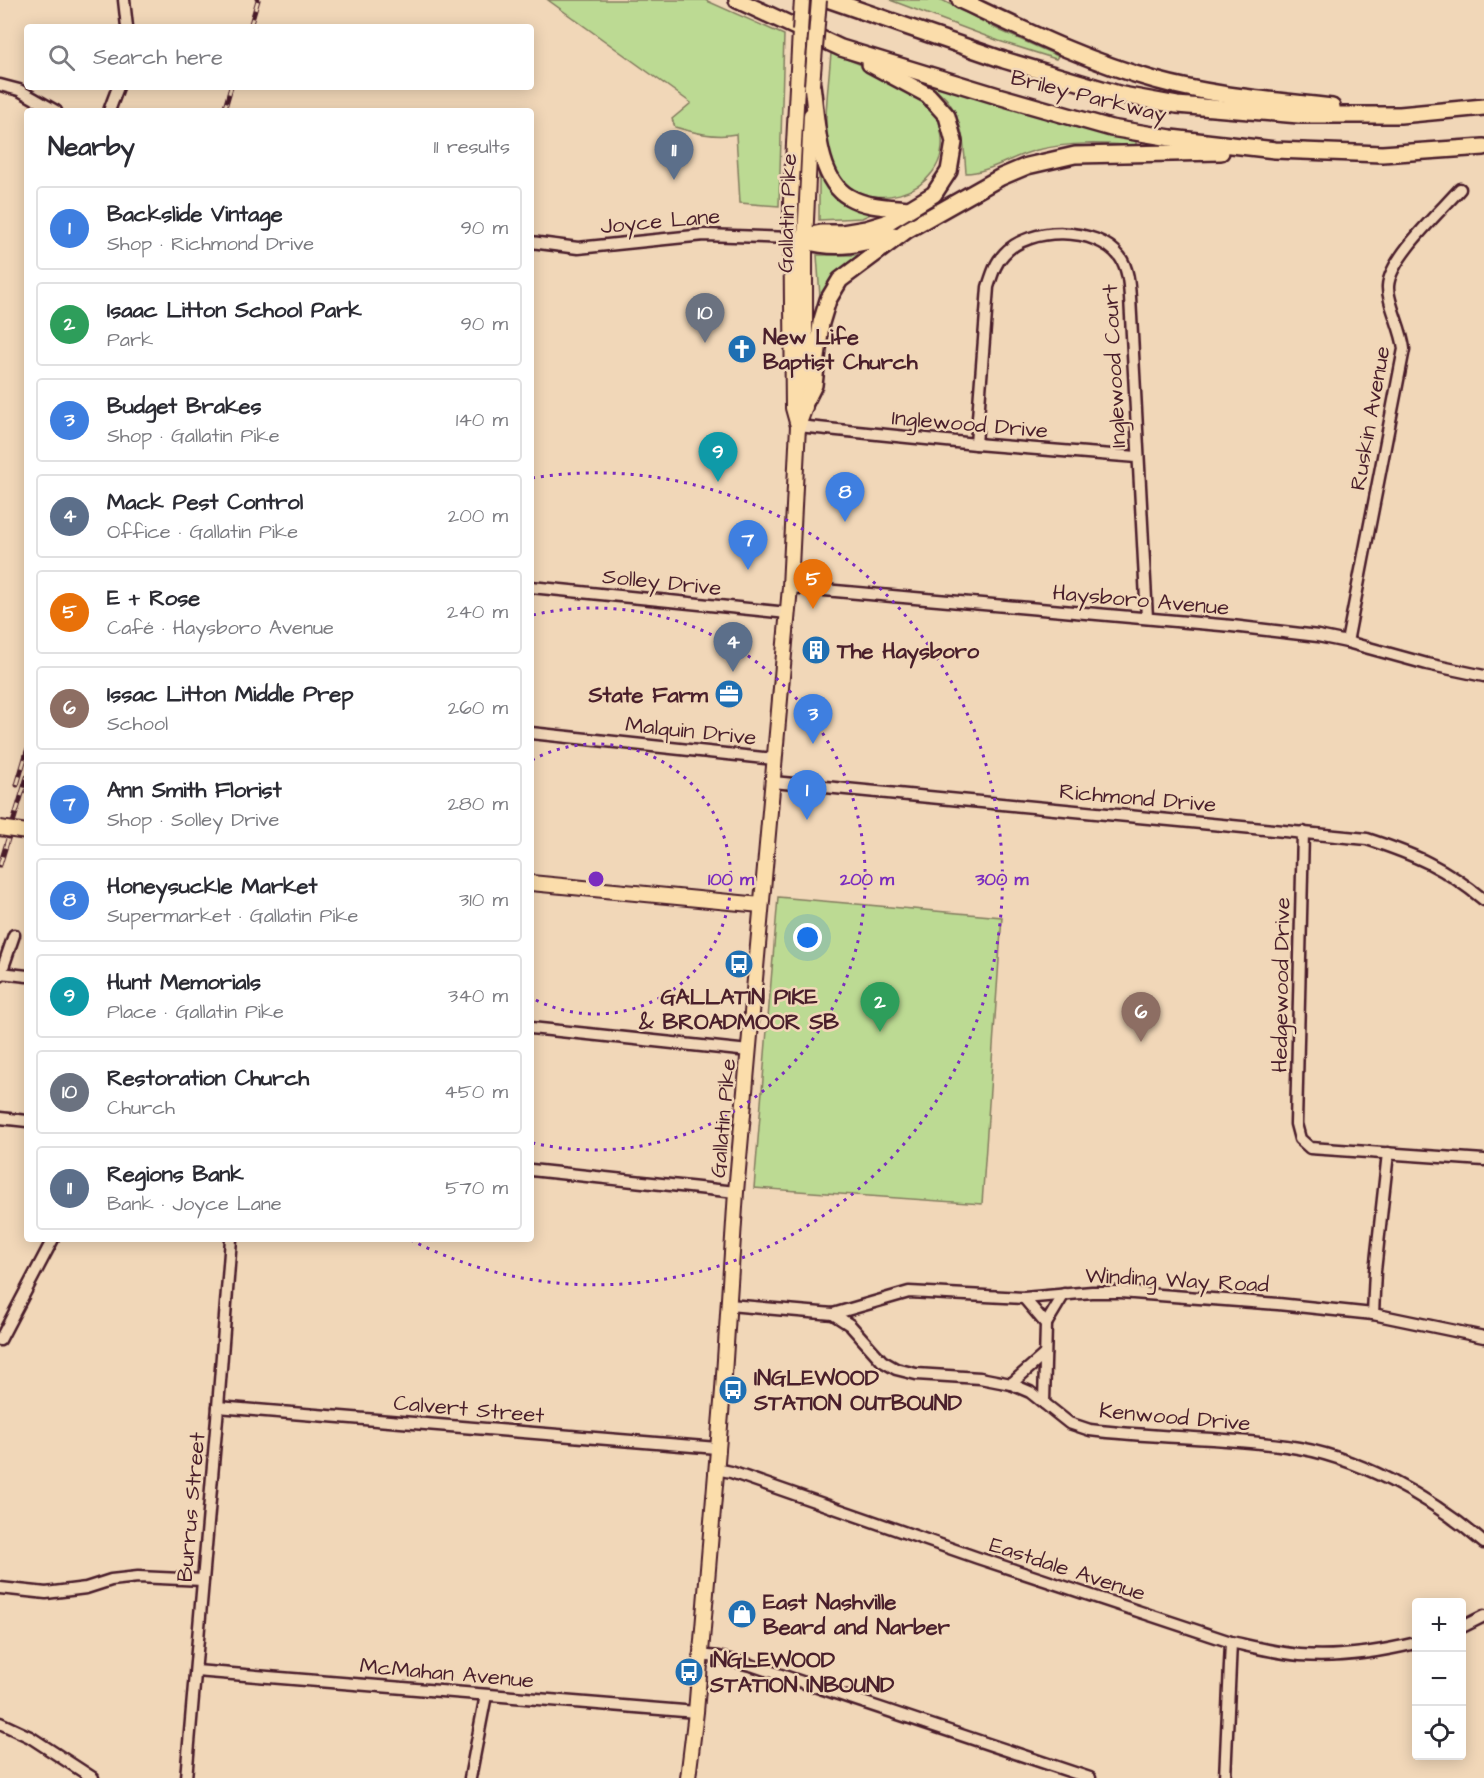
<!DOCTYPE html>
<html lang="en">
<head>
<meta charset="utf-8">
<style>
  body { margin:0; font-family:"Architects Daughter",sans-serif; background:#f7f7f7; color:#2b2b33 }
  .controls { position:absolute; right:18px; bottom:18px; display:grid; overflow:hidden; border-radius:6px; box-shadow:0 3px 15px #0003 }
  .controls button { width:54px; height:54px; display:grid; place-items:center; padding:0; border:0; border-bottom:2px solid #e1e1e2; background:#fff; color:#2b2b33; font:30px sans-serif }
  .you { position:absolute; left:808px; top:938px; width:21px; height:21px; margin:-15px; border:4px solid #fff; border-radius:50%; background:#1a73e8; box-shadow:0 0 0 9px #1a73e833 }
  .badge { display:grid; place-items:center; width:39px; height:39px; border-radius:50%; background:#0f766e; color:#fff; font-size:20px; font-weight:700 }
  .pin { position:absolute; translate:-50% -50px; filter:drop-shadow(0 2px 3px #0008) }
  .pin::after { content:''; position:absolute; top:32px; width:21px; height:18px; background:inherit; clip-path:polygon(0 0,100% 0,50% 100%) }
  .list { margin:0; padding:0; list-style:none }
  h2 { display:flex; justify-content:space-between; align-items:center; height:78px; margin:0; padding:0 24px; font-size:26px }
  h2 small { font-size:20px; font-weight:400; color:#7c7c81 }
  .list li { display:grid; grid-template-columns:39px 1fr auto; gap:18px; align-items:center; box-sizing:border-box; height:84px; margin:0 12px 12px; padding:0 12px; border:2px solid #e1e1e2; border-radius:6px }
  .list b { display:block; font-size:22px; white-space:nowrap }
  .list p { margin:0; font-size:20px; white-space:nowrap; color:#7c7c81 }
  .list em { font-size:20px; font-style:normal; color:#7c7c81 }
  .icon { flex:none; width:33px; height:33px; fill:none; stroke:currentColor; stroke-width:2; stroke-linecap:round; stroke-linejoin:round }
  .map { position:relative; flex:none; width:1484px; height:1778px; overflow:hidden }
  .search { position:absolute; background:#fff; box-shadow:0 3px 15px #0003; left:24px; top:24px; width:510px; height:66px; display:flex; align-items:center; gap:15px; box-sizing:border-box; padding:0 21px; border-radius:6px; color:#7c7c81; font-size:22px }
  .panel { position:absolute; background:#fff; box-shadow:0 3px 15px #0003; left:24px; top:108px; width:510px; height:1134px; border-radius:6px }
  .map>svg:first-child { display:block }
  .green { fill:#bcda93; stroke:#837c5f; stroke-width:1.5 }
  .lines { fill:none; stroke-linecap:round; stroke-linejoin:round }
  .minor-casing { stroke:#4a1f2b; stroke-width:15 }
  .major-casing { stroke:#4a1f2b; stroke-width:18 }
  .highway-casing { stroke:#4a1f2b; stroke-width:20 }
  .minor { stroke:#f1d7b8; stroke-width:10 }
  .major { stroke:#fbddab; stroke-width:14 }
  .highway { stroke:#fbddab; stroke-width:15 }
  .rail-casing { stroke:#4a1f2b; stroke-width:5 }
  .rail { stroke:#f1d7b8; stroke-width:3; stroke-dasharray:9; stroke-linecap:butt }
  .major-bridge-casing { stroke:#4a1f2b; stroke-width:18; stroke-linecap:butt }
  .major-bridge { stroke:#fbddab; stroke-width:14 }
  .ring { fill:none; stroke:#7b2cbf; stroke-width:3; stroke-dasharray:3 6 }
  .labels { text-anchor:middle; stroke-width:5; stroke-linejoin:round; paint-order:stroke }
  .street-label { font-size:22px; fill:#4a1f2b; stroke:#f1d7b8 }
  .poi-label { font-size:22px; font-weight:bold; fill:#4a1f2b; stroke:#f1d7b8; text-anchor:start }
  .centre { fill:#7b2cbf; stroke:#f1d7b8; stroke-width:3 }
  .ring-label { font-size:18px; text-anchor:middle; font-weight:bold; fill:#7b2cbf; stroke:#f1d7b8; stroke-width:5; stroke-linejoin:round; paint-order:stroke }
</style>
</head>
<body>
<div class="map">
<svg width="1484" height="1778" viewBox="0 0 1484 1778">
  <rect width="100%" height="100%" fill="#f1d7b8"/>
  <filter id="ink" filterUnits="userSpaceOnUse"><feTurbulence type="fractalNoise" baseFrequency=".0167" numOctaves="2"/><feDisplacementMap in="SourceGraphic" scale="12" xChannelSelector="R" yChannelSelector="G"/><feConvolveMatrix kernelMatrix="1 2 1 2 8 2 1 2 1" color-interpolation-filters="sRGB"/></filter>
  <g filter="url(#ink)">
    <g class="green">
      <path d="M548 0H705L784 35 779 206 740 203 736 134C715 138 695 133 675 127L672 119 691 103Z"/>
      <path d="M890 0H942L1001 31 1058 56 1056 59 999 41Z"/>
      <path d="M831 53C862 65 913 84 934 110 938 115 940 124 941 131 954 197 854 223 830 162 821 139 829 79 831 53Z"/>
      <path d="M924 80 1057 122 1136 141V146C1103 143 1070 142 1037 150 1015 155 988 173 966 173 964 147 964 123 948 101 942 92 929 87 924 80Z"/>
      <path d="M819 173 837 195 873 213 862 218 819 220Z"/>
      <path d="M817 255H858L840 270 820 297Z"/>
      <path d="M778 897 1002 917 982 1204 754 1188Z"/>
    </g>
    <g class="lines">
      <g class="minor-casing">
        <g id="minor">
          <path d="M124 0 127 27"/>
          <path d="M0 85 19 90 56 111"/>
          <path d="M109 111 118 87"/>
          <path d="M531 242 578 248 704 235 793 238"/>
          <path d="M798 426 976 444 1137 457"/>
          <path d="M976 444 988 287C992 275 995 263 1004 254 1029 226 1097 226 1120 257 1128 268 1129 284 1130 297L1147 618"/>
          <path d="M531 587 788 613"/>
          <path d="M790 587 1232 626 1318 636 1347 642 1427 664 1484 676"/>
          <path d="M1347 642 1404 349C1402 329 1387 302 1388 286 1390 257 1441 211 1460 189"/>
          <path d="M531 733 774 759"/>
          <path d="M773 782 1367 839C1416 855 1444 867 1484 900"/>
          <path d="M1303 832 1296 1124 1300 1139 1310 1148 1484 1160"/>
          <path d="M1 973 27 976"/>
          <path d="M0 976 14 935"/>
          <path d="M531 1028 749 1051"/>
          <path d="M0 1118 27 1121"/>
          <path d="M531 1170 736 1192"/>
          <path d="M1024 1298 1046 1324 1044 1403"/>
          <path d="M729 1305 833 1314 850 1325 882 1361 896 1369 916 1374 980 1378 1011 1384 1030 1392 1069 1423 1090 1430C1155 1438 1221 1437 1286 1446 1356 1455 1431 1497 1484 1543"/>
          <path d="M833 1314 909 1292 1024 1298 1092 1292H1120L1278 1304 1373 1314 1484 1337"/>
          <path d="M1373 1314 1375 1271 1388 1153"/>
          <path d="M1046 1324 1064 1294"/>
          <path d="M0 1340 53 1239"/>
          <path d="M1011 1384 1045 1354"/>
          <path d="M218 1407 717 1448"/>
          <path d="M716 1469 731 1472 978 1558 1231 1642C1254 1647 1277 1653 1300 1655 1339 1658 1379 1652 1416 1643"/>
          <path d="M0 1588 46 1593 86 1588 111 1580 138 1577 203 1580"/>
          <path d="M1462 1627 1484 1616"/>
          <path d="M699 1655 718 1657 754 1666 1090 1778"/>
          <path d="M196 1671 696 1712"/>
          <path d="M0 1723 30 1737 93 1778"/>
          <path d="M186 1778 218 1407 231 1239"/>
          <path d="M470 1778 486 1695"/>
          <path d="M1225 1778 1231 1642"/>
        </g>
      </g>
      <g class="major-casing">
        <g id="major">
          <path d="M798 426 793 408 791 200 800 31"/>
          <path d="M531 883 761 905"/>
          <path d="M688 1778 696 1712 723 1390 736 1192 790 587 798 426 805 407V241L811 115"/>
        </g>
      </g>
      <g class="highway-casing">
        <g id="highway">
          <path d="M737 0 841 48 998 96 1111 128 1171 138 1275 150 1382 154 1484 147"/>
          <path d="M830 0 1004 60 1122 95 1177 105 1299 115H1400L1484 107"/>
          <path d="M960 0C1024 30 1086 61 1155 80 1212 96 1273 100 1332 107"/>
          <path d="M812 85C817 118 816 179 849 197 866 207 888 207 908 209"/>
          <path d="M805 236 821 233H842L866 229 886 223 934 194 949 171 954 142 947 116 928 95 870 64"/>
          <path d="M805 241C838 250 860 244 893 235"/>
          <path d="M805 403 814 385 821 323 828 300 840 280 907 230 1001 177 1027 166 1075 155 1221 152"/>
        </g>
      </g>
      <use href="#minor" class="minor"/>
      <use href="#major" class="major"/>
      <use href="#highway" class="highway"/>
      <g class="rail-casing">
        <g id="rail">
          <path d="M250 27 258 0"/>
          <path d="M224 111 231 87"/>
          <path d="M17 785 27 751"/>
          <path d="M0 865 27 777"/>
        </g>
      </g>
      <use href="#rail" class="rail"/>
      <g class="major-bridge-casing">
        <g id="major-bridge">
          <path d="M800 31 802 0"/>
          <path d="M812 85 819 0"/>
          <path d="M0 828 27 832"/>
        </g>
      </g>
      <use href="#major-bridge" class="major-bridge"/>
    </g>
  </g>
  <g class="ring">
    <path d="M532 760A135 135 0 1 1 532 998"/>
    <path d="M533 615A271 271 0 1 1 533 1143"/>
    <path d="M532 478A406 406 0 1 1 409 1239"/>
  </g>
  <defs>
    <g id="church-disc" transform="scale(1.5)"><circle r="9.5" fill="#1f6fb2" stroke="#f1d7b8"/><path d="M-1.2-6h2.4v3.5h3.3v2.4h-3.3V6h-2.4V-.1h-3.3v-2.4h3.3Z" fill="#fff"/></g>
    <g id="building-disc" transform="scale(1.5)"><circle r="9.5" fill="#1f6fb2" stroke="#f1d7b8"/><path d="M-4-6H4V6H1V3H-1V6H-4ZM-2.5-4.3h1.7v1.8h-1.7ZM.8-4.3h1.7v1.8H.8ZM-2.5-1h1.7V.8h-1.7ZM.8-1h1.7V.8H.8Z" fill="#fff"/></g>
    <g id="office-disc" transform="scale(1.5)"><circle r="9.5" fill="#1f6fb2" stroke="#f1d7b8"/><path d="M-6-3h4V-5.5h4V-3h4V5H-6ZM-1-4.5V-3h2v-1.5ZM-6 0V1H6V0Z" fill="#fff"/></g>
    <g id="bus-disc" transform="scale(1.5)"><circle r="9.5" fill="#1f6fb2" stroke="#f1d7b8"/><path d="M-5-6H5V4H4V6H2V4H-2V6H-4V4H-5ZM-3.5-4V0h7V-4ZM-3.5 1.2v1.5H-2V1.2ZM2 1.2v1.5H3.5V1.2Z" fill="#fff"/></g>
    <g id="shop-disc" transform="scale(1.5)"><circle r="9.5" fill="#1f6fb2" stroke="#f1d7b8"/><path d="M-5-2.5h2.3a2.7 3.5 0 0 1 5.4 0H5L5.5 6h-11ZM-1.5-2.5h3a1.5 2.3 0 0 0-3 0Z" fill="#fff"/></g>
  </defs>
  <g fill-rule="evenodd">
    <use href="#church-disc" x="742" y="349"/>
    <use href="#building-disc" x="816" y="650"/>
    <use href="#office-disc" x="729" y="694"/>
    <use href="#bus-disc" x="739" y="964"/>
    <use href="#bus-disc" x="733" y="1390"/>
    <use href="#shop-disc" x="742" y="1614"/>
    <use href="#bus-disc" x="689" y="1672"/>
  </g>
  <g class="labels">
    <g class="street-label">
      <text transform="translate(1089 95) rotate(14)" y="8">Briley Parkway</text>
      <text transform="translate(786 213) rotate(-88)" y="8">Gallatin Pike</text>
      <text transform="translate(660 220) rotate(-5)" y="8">Joyce Lane</text>
      <text transform="translate(1113 366) rotate(-93)" y="8">Inglewood Court</text>
      <text transform="translate(1369 418) rotate(-80)" y="8">Ruskin Avenue</text>
      <text transform="translate(970 423) rotate(5)" y="8">Inglewood Drive</text>
      <text transform="translate(662 581) rotate(6)" y="8">Solley Drive</text>
      <text transform="translate(1141 599) rotate(5)" y="8">Haysboro Avenue</text>
      <text transform="translate(691 730) rotate(6)" y="8">Malquin Drive</text>
      <text transform="translate(1138 797) rotate(5)" y="8">Richmond Drive</text>
      <text transform="translate(1280 985) rotate(-89)" y="8">Hedgewood Drive</text>
      <text transform="translate(722 1118) rotate(-85)" y="8">Gallatin Pike</text>
      <text transform="translate(1177 1279) rotate(3)" y="8">Winding Way Road</text>
      <text transform="translate(469 1408) rotate(5)" y="8">Calvert Street</text>
      <text transform="translate(1175 1416) rotate(5)" y="8">Kenwood Drive</text>
      <text transform="translate(190 1507) rotate(-85)" y="8">Burrus Street</text>
      <text transform="translate(1068 1568) rotate(18)" y="8">Eastdale Avenue</text>
      <text transform="translate(447 1672) rotate(5)" y="8">McMahan Avenue</text>
    </g>
    <g class="poi-label">
      <text x="763" y="344">New Life<tspan x="763" dy="25">Baptist Church</tspan></text>
      <text x="837" y="658">The Haysboro</text>
      <text x="708" y="702" text-anchor="end">State Farm</text>
      <text x="739" y="1004" text-anchor="middle">GALLATIN PIKE<tspan x="739" dy="25">&amp; BROADMOOR SB</tspan></text>
      <text x="754" y="1385">INGLEWOOD<tspan x="754" dy="25">STATION OUTBOUND</tspan></text>
      <text x="763" y="1609">East Nashville<tspan x="763" dy="25">Beard and Narber</tspan></text>
      <text x="710" y="1667">INGLEWOOD<tspan x="710" dy="25">STATION INBOUND</tspan></text>
    </g>
  </g>
  <circle cx="596" cy="879" r="9" class="centre"/>
  <g class="ring-label">
    <text x="731" y="885">100 m</text>
    <text x="867" y="885">200 m</text>
    <text x="1002" y="885">300 m</text>
  </g>
</svg>
<div class="controls">
<button>+</button>
<button>−</button>
<button><svg class="icon" aria-label="locate" viewBox="0 0 24 24"><circle cx="12" cy="12" r="6"/><path d="M12 2v4M12 18v4M2 12h4M18 12h4"/></svg></button>
</div>
<div class="you"></div>
<div class="pin badge" style="left:807px;top:820px;background:#3f7fe0">1</div>
<div class="pin badge" style="left:880px;top:1032px;background:#2e9e5b">2</div>
<div class="pin badge" style="left:813px;top:744px;background:#3f7fe0">3</div>
<div class="pin badge" style="left:733px;top:672px;background:#5c6f8a">4</div>
<div class="pin badge" style="left:813px;top:609px;background:#e8710a">5</div>
<div class="pin badge" style="left:1141px;top:1042px;background:#8d6e63">6</div>
<div class="pin badge" style="left:748px;top:570px;background:#3f7fe0">7</div>
<div class="pin badge" style="left:845px;top:522px;background:#3f7fe0">8</div>
<div class="pin badge" style="left:718px;top:482px;background:#0f9aa8">9</div>
<div class="pin badge" style="left:705px;top:343px;background:#6b7280">10</div>
<div class="pin badge" style="left:674px;top:180px;background:#5c6f8a">11</div>
<div class="search"><svg class="icon" aria-label="search" viewBox="0 0 24 24"><circle cx="10" cy="10" r="6"/><path d="M15 15l6 6"/></svg>Search here</div>
<section class="panel">
<h2>Nearby<small>11 results</small></h2>
<ul class="list">
<li><span class="badge" style="background:#3f7fe0">1</span><div><b>Backslide Vintage</b><p>Shop · Richmond Drive</p></div><em>90 m</em></li>
<li><span class="badge" style="background:#2e9e5b">2</span><div><b>Isaac Litton School Park</b><p>Park</p></div><em>90 m</em></li>
<li><span class="badge" style="background:#3f7fe0">3</span><div><b>Budget Brakes</b><p>Shop · Gallatin Pike</p></div><em>140 m</em></li>
<li><span class="badge" style="background:#5c6f8a">4</span><div><b>Mack Pest Control</b><p>Office · Gallatin Pike</p></div><em>200 m</em></li>
<li><span class="badge" style="background:#e8710a">5</span><div><b>E + Rose</b><p>Café · Haysboro Avenue</p></div><em>240 m</em></li>
<li><span class="badge" style="background:#8d6e63">6</span><div><b>Issac Litton Middle Prep</b><p>School</p></div><em>260 m</em></li>
<li><span class="badge" style="background:#3f7fe0">7</span><div><b>Ann Smith Florist</b><p>Shop · Solley Drive</p></div><em>280 m</em></li>
<li><span class="badge" style="background:#3f7fe0">8</span><div><b>Honeysuckle Market</b><p>Supermarket · Gallatin Pike</p></div><em>310 m</em></li>
<li><span class="badge" style="background:#0f9aa8">9</span><div><b>Hunt Memorials</b><p>Place · Gallatin Pike</p></div><em>340 m</em></li>
<li><span class="badge" style="background:#6b7280">10</span><div><b>Restoration Church</b><p>Church</p></div><em>450 m</em></li>
<li><span class="badge" style="background:#5c6f8a">11</span><div><b>Regions Bank</b><p>Bank · Joyce Lane</p></div><em>570 m</em></li>
</ul>
</section>
</div>
</body>
</html>
